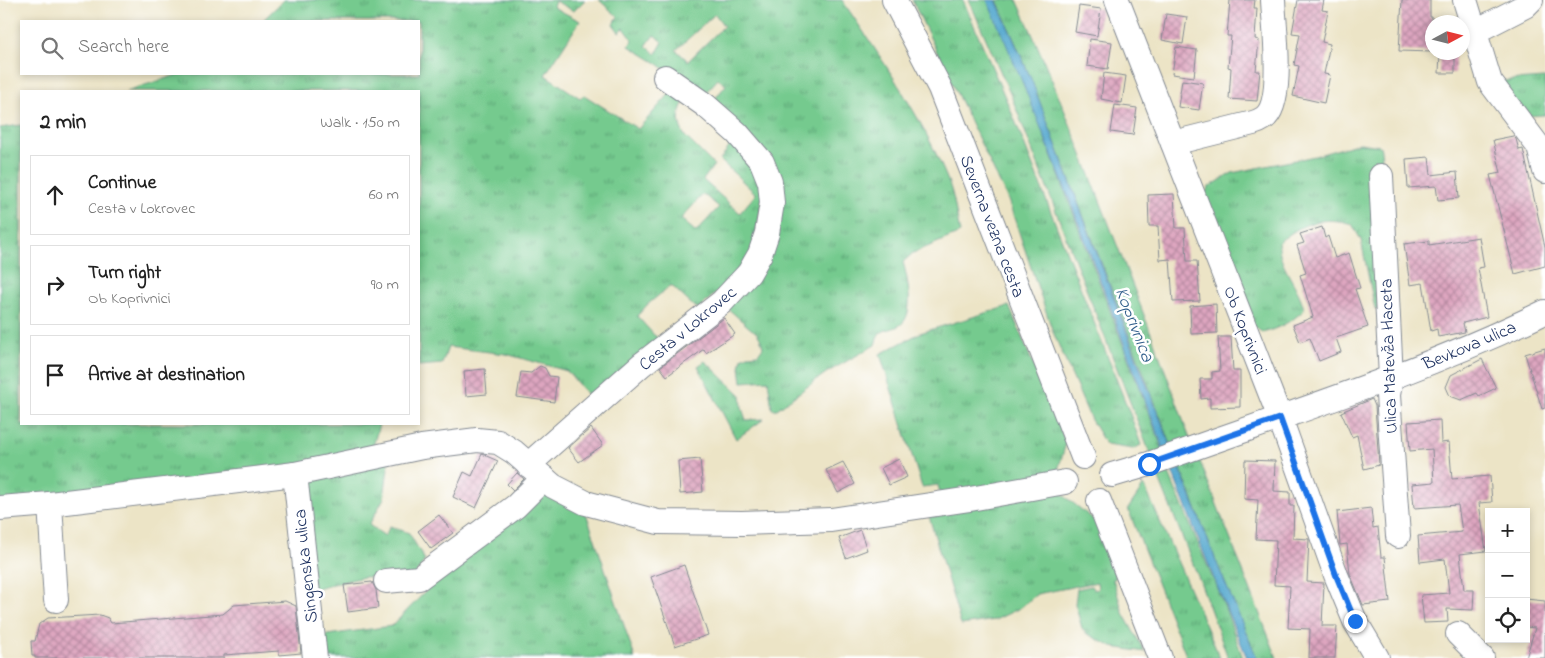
<!DOCTYPE html>
<html lang="en">
<head>
<meta charset="utf-8">
<style>
  body { margin:0; font-family:"Indie Flower",sans-serif; background:#f6f6f6; color:#222 }
  .controls { position:absolute; right:15px; bottom:15px; display:grid; overflow:hidden; border-radius:0px; box-shadow:0 2px 8px #0003 }
  .controls button { width:45px; height:45px; display:grid; place-items:center; padding:0; border:0; border-bottom:1px solid #e0e0e0; background:#fff; color:#222; font:25px sans-serif }
  .compass { position:absolute; left:1425px; top:15px; width:45px; height:45px; border-radius:50%; background:#fff; box-shadow:0 2px 8px #0003; rotate:83deg }
  .stop { position:absolute; width:15px; height:15px; margin:-11px; border:4px solid #1a73e8; border-radius:50%; background:#fff }
  .stop.end { background:#1a73e8; border-color:#fff; box-shadow:0 1px 5px #0008 }
  .list { margin:0; padding:0; list-style:none }
  h2 { display:flex; justify-content:space-between; align-items:center; height:65px; margin:0; padding:0 20px; font-size:21px }
  h2 small { font-size:16px; font-weight:400; color:#767676 }
  .list li { display:grid; grid-template-columns:32px 1fr auto; gap:15px; align-items:center; box-sizing:border-box; height:80px; margin:0 10px 10px; padding:0 10px; border:1px solid #e0e0e0; border-radius:0px }
  .list b { display:block; font-size:19px; white-space:nowrap }
  .list p { margin:0; font-size:16px; white-space:nowrap; color:#767676 }
  .list em { font-size:16px; font-style:normal; color:#767676 }
  .icon { flex:none; width:28px; height:28px; fill:none; stroke:currentColor; stroke-width:2; stroke-linecap:round; stroke-linejoin:round }
  .map { position:relative; flex:none; width:1545px; height:658px; overflow:hidden }
  .search { position:absolute; background:#fff; box-shadow:0 2px 8px #0003; left:20px; top:20px; width:400px; height:55px; display:flex; align-items:center; gap:12px; box-sizing:border-box; padding:0 18px; border-radius:0px; color:#767676; font-size:19px }
  .panel { position:absolute; background:#fff; box-shadow:0 2px 8px #0003; left:20px; top:90px; width:400px; height:335px; border-radius:0px }
  .map>svg:first-child { display:block }
  .grass { fill:url(#grass-tufts); stroke:#487c76; fill-rule:evenodd }
  .water { fill:#52a7ce; stroke:#366b96 }
  .building { fill:url(#building-cross-hatch) }
  .lines { fill:none; stroke-linecap:round; stroke-linejoin:round }
  .minor-casing { stroke:#848a92; stroke-width:26 }
  .minor { stroke:#fff; stroke-width:24 }
  .route { stroke:#1a73e8; stroke-width:6 }
  .labels { text-anchor:middle; stroke-width:5; stroke-linejoin:round; paint-order:stroke }
  .street-label { font-size:18px; fill:#1b2f5e; stroke:#fff }
  .water-label { font-size:19px; font-style:italic; fill:#315f8b; stroke:#fff }
</style>
</head>
<body>
<div class="map">
<svg width="1545" height="658" viewBox="0 0 1545 658">
  <defs>
    <pattern id="grass-tufts" width="24" height="20" patternUnits="userSpaceOnUse" patternTransform="scale(1.25)"><rect width="24" height="20" fill="#74ca8e"/><path d="M3 7l-1-3M5 7V3M7 7l1-3M15 17l-1-3M17 17v-4M19 17l1-3" fill="none" stroke="#5ea477"/></pattern>
    <pattern id="building-cross-hatch" width="8" height="8" patternUnits="userSpaceOnUse" patternTransform="scale(1.25)"><rect width="8" height="8" fill="#dea6c0"/><path d="M0 0l8 8M0 8l8-8" fill="none" stroke="#b3889f"/></pattern>
  </defs>
  <rect width="100%" height="100%" fill="#fff"/>
  <filter id="ink" filterUnits="userSpaceOnUse"><feTurbulence type="fractalNoise" baseFrequency=".02" numOctaves="2"/><feDisplacementMap in="SourceGraphic" scale="10" xChannelSelector="R" yChannelSelector="G"/><feConvolveMatrix kernelMatrix="1 2 1 2 8 2 1 2 1" color-interpolation-filters="sRGB"/></filter>
  <filter id="wash" filterUnits="userSpaceOnUse"><feTurbulence type="fractalNoise" baseFrequency=".0096" numOctaves="4" result="noise"/><feDisplacementMap in="SourceGraphic" scale="20" xChannelSelector="R" yChannelSelector="G"/><feGaussianBlur stdDeviation="1.12" result="paint"/><feColorMatrix in="noise" values="0 0 0 0 0 0 0 0 0 0 0 0 0 0 0 0 0 1.4 0 .05"/><feComposite in="paint" operator="in"/></filter>
  <g filter="url(#wash)">
    <rect width="100%" height="100%" fill="#ece4c6"/>
    <g class="grass">
      <path d="M284 0H585L574 11 555 1 553 7 580 21 545 75 580 98 584 95 638 129 674 89 684 102C677 113 678 125 685 136L714 165 703 180 740 213 756 194 720 160 735 139 765 185 751 259 699 309 692 305 671 285 647 305 637 316 654 335 665 343 595 404 567 371 506 354 448 347 442 364 419 366V91H126L180 74H419V21H262ZM703 194 719 207 696 232 681 219Z"/>
      <path d="M599 0H842C881 58 922 116 948 181 955 197 956 216 960 233L913 253 903 262C907 276 916 315 900 325 886 333 880 326 875 345L826 373 777 409H772L768 380 742 382 740 367 742 358 748 355 758 354 763 347C761 339 758 332 751 329L725 306 774 207 714 100 726 85 718 79 707 91 699 93 692 90 658 64 629 46 633 40 624 28 619 32 613 24 618 17ZM715 14 724 26 688 61 676 50ZM654 35 663 42 656 54 646 46Z"/>
      <path d="M912 0H963L1014 118 1132 419 1141 445 1133 449 1106 445 1091 420 1053 332 1008 200Z"/>
      <path d="M969 0H987L1024 83 1163 451 1151 456 1012 98Z"/>
      <path d="M997 0H1017C1052 76 1082 154 1112 232 1139 302 1166 371 1191 442L1172 447 1031 79Z"/>
      <path d="M1545 78V115L1527 116 1498 81Z"/>
      <path d="M21 125V424H379L372 451 296 469 0 501V128Z"/>
      <path d="M1360 143 1380 146C1384 162 1381 167 1375 182L1378 311 1375 309 1361 240 1352 224C1322 215 1303 223 1279 242 1277 266 1300 286 1304 310 1292 322 1278 328 1263 333L1252 325 1204 194 1209 187 1232 173 1315 156Z"/>
      <path d="M1009 306 1066 443 1055 480 941 497 938 485 922 487 880 354 920 333Z"/>
      <path d="M705 361 741 395 742 408 746 420 764 419 736 439 698 366Z"/>
      <path d="M1199 459 1270 640 1277 658H1257L1220 571 1179 464Z"/>
      <path d="M389 460 384 498 369 525 385 536 390 526 409 533 425 560 415 575 364 577 312 589 305 478Z"/>
      <path d="M1167 469 1225 608 1243 658H1228L1201 584 1156 471Z"/>
      <path d="M1144 485 1220 658H1187L1128 509Z"/>
      <path d="M543 490 585 510 635 658H330L320 636 392 626 427 590 428 577Z"/>
      <path d="M1058 491 1097 522 1116 578 1113 579 1123 613 1145 652 1112 647 1086 633 1082 628 1075 604 1077 589 1091 586 1094 590 1098 589 1097 582 1037 594 1020 608 995 620 961 625 929 516Z"/>
    </g>
    <path class="water" d="M987 0H996L1031 79 1141 370 1220 571 1257 658H1247C1154 441 1083 215 987 0Z"/>
    <g id="blocks">
      <g class="building">
        <path d="M1230 0H1255L1254 8H1257L1255 39 1259 40 1256 71H1260L1257 101 1229 99 1231 68 1228 67 1231 36H1227Z"/>
        <path d="M1298 0H1324L1322 10 1328 11 1322 42 1330 44 1324 74 1330 75 1324 103 1293 96 1299 66 1294 65 1300 34 1292 33Z"/>
        <path d="M1402 0H1430V17H1432V52L1399 51Z"/>
        <path d="M1079 6 1101 9 1097 36 1075 32Z"/>
        <path d="M1166 14 1187 17 1183 44 1162 40Z"/>
        <path d="M1090 39 1112 42 1108 69 1087 66Z"/>
        <path d="M1176 47 1197 50 1194 77 1172 74Z"/>
        <path d="M1440 52H1455V73H1439Z"/>
        <path d="M1104 73 1126 76 1122 103 1101 99Z"/>
        <path d="M1182 80 1203 83 1199 110 1178 107Z"/>
        <path d="M1115 105 1137 108 1133 135 1111 132Z"/>
        <path d="M1513 136 1516 139 1519 150 1523 149 1545 247V266L1515 274 1490 175 1501 173 1493 140Z"/>
        <path d="M1429 157 1431 175 1457 172 1459 198 1438 200 1436 186 1408 188 1406 159Z"/>
        <path d="M1174 194 1176 228H1185L1187 261H1197L1200 301 1173 302 1170 259 1160 260 1158 226H1149L1148 195Z"/>
        <path d="M1322 227 1325 238 1328 236 1335 258 1349 253 1360 288 1355 289 1368 327 1336 338 1341 352 1319 361 1310 338 1300 342 1293 325 1313 317 1300 275 1306 273 1297 245 1304 243 1300 234Z"/>
        <path d="M1479 237 1484 267 1478 268 1487 317 1463 323 1465 332 1438 337 1437 329 1431 331 1423 283 1410 285 1404 244 1429 241V245Z"/>
        <path d="M1216 304 1217 333 1191 334 1190 306Z"/>
        <path d="M724 318 735 334 706 353 704 349 667 376 660 367Z"/>
        <path d="M1218 337H1231L1233 371H1240V407L1210 408V398L1201 399 1200 379H1212V372L1220 371Z"/>
        <path d="M1545 348V408L1542 409 1525 354Z"/>
        <path d="M1482 359 1496 388 1479 396 1477 393 1461 400 1450 396 1446 387 1451 375Z"/>
        <path d="M540 366 545 368 549 376 557 377 554 402 517 397 521 372 531 373Z"/>
        <path d="M485 369 487 394 466 396 464 371Z"/>
        <path d="M1372 399 1375 406 1379 465 1364 469 1357 435 1352 437 1341 412Z"/>
        <path d="M1440 420 1441 443 1449 442 1452 479 1490 476 1492 502 1479 503 1486 551 1460 554 1464 590H1474L1473 610 1447 609 1448 622 1424 623 1421 595 1449 593 1445 559 1420 562 1418 536 1462 532 1458 505 1414 508 1412 484 1434 482 1432 449 1410 451 1408 422Z"/>
        <path d="M591 428 603 445 579 462 568 448Z"/>
        <path d="M482 454 498 461 476 508 453 497 464 472 472 476Z"/>
        <path d="M700 459 703 492 680 494 678 461Z"/>
        <path d="M899 459 907 477 889 485 881 468Z"/>
        <path d="M1245 460 1275 461 1274 491 1290 492V506H1294L1293 538 1309 539 1307 582 1324 583 1322 626H1337L1335 658H1309L1310 629 1288 628 1290 586 1274 585 1276 540 1256 539 1258 500 1244 499Z"/>
        <path d="M843 462 855 484 838 493 826 470Z"/>
        <path d="M517 473 524 479 513 490 507 484Z"/>
        <path d="M1371 508 1373 528 1378 527 1381 557H1385L1390 602 1363 605 1350 574 1347 544 1340 545 1337 512Z"/>
        <path d="M439 515 453 533 431 549 418 531Z"/>
        <path d="M860 530 867 550 846 558 839 538Z"/>
        <path d="M684 565 708 635 675 646 651 577Z"/>
        <path d="M372 582 376 590 378 608 348 612 344 585Z"/>
        <path d="M1526 599 1545 601V658H1526L1535 628 1526 627Z"/>
        <path d="M285 601 296 606 301 653 279 655V651L224 655V658H35V656H32L31 641H35L39 624 48 618 100 615 108 618 111 623 223 614 234 605Z"/>
      </g>
    </g>
  </g>
  <g filter="url(#ink)">
    <use href="#blocks" fill-opacity="0" stroke="#848a92" stroke-width="1"/>
    <g class="lines">
      <g class="minor-casing">
        <g id="minor">
          <path d="M894 0 940 88 1083 457"/>
          <path d="M1117 0 1280 418 1336 575 1355 621 1377 658"/>
          <path d="M1465 0 1490 82 1539 147 1545 171"/>
          <path d="M1474 32 1525 6 1531 0"/>
          <path d="M1173 143 1253 123C1257 122 1261 120 1264 118 1285 103 1274 25 1273 0"/>
          <path d="M1381 176 1391 378 1388 395 1398 536"/>
          <path d="M528 465 641 365 722 302 749 273 760 254 767 233 772 203 770 182 762 162 737 133 705 105 665 77"/>
          <path d="M295 474 315 658"/>
          <path d="M1112 475 1149 464C1282 416 1417 374 1545 312"/>
          <path d="M1099 501 1160 658"/>
          <path d="M0 508 50 504"/>
          <path d="M386 581 419 578 516 506 544 478"/>
          <path d="M56 600 50 504 295 474 422 447 477 440 498 442 514 452 553 486 586 503 658 522 742 523 831 520 970 499 1065 482"/>
          <path d="M1458 634 1482 658"/>
        </g>
      </g>
      <use href="#minor" class="minor"/>
    </g>
  </g>
  <g class="lines" filter="url(#ink)">
    <path class="route" d="M1149 464 1280 418 1336 575 1355 621"/>
  </g>
  <g class="labels">
    <g class="street-label">
      <text transform="translate(993 226) rotate(69)" y="6">Severna vezna cesta</text>
      <text transform="translate(687 328) rotate(-40)" y="6">Cesta v Lokrovec</text>
      <text transform="translate(1246 330) rotate(69)" y="6">Ob Koprivnici</text>
      <text transform="translate(1469 345) rotate(-23)" y="6">Bevkova ulica</text>
      <text transform="translate(1388 356) rotate(-92)" y="6">Ulica Matevža Haceta</text>
      <text transform="translate(305 566) rotate(-96)" y="6">Singenska ulica</text>
    </g>
    <g class="water-label">
      <text transform="translate(1136 324) rotate(69)" y="7">Koprivnica</text>
    </g>
  </g>
</svg>
<div class="controls">
<button>+</button>
<button>−</button>
<button><svg class="icon" aria-label="locate" viewBox="0 0 24 24"><circle cx="12" cy="12" r="6"/><path d="M12 2v4M12 18v4M2 12h4M18 12h4"/></svg></button>
</div>
<svg class="compass" viewBox="-18 -18 36 36"><path d="M0-13l5 13h-10z" fill="#e53935"/><path d="M0 13l5-13h-10z" fill="#767676"/></svg>
<div class="stop" style="left:1149px;top:464px"></div>
<div class="stop end" style="left:1355px;top:621px"></div>
<div class="search"><svg class="icon" aria-label="search" viewBox="0 0 24 24"><circle cx="10" cy="10" r="6"/><path d="M15 15l6 6"/></svg>Search here</div>
<section class="panel">
<h2>2 min<small>Walk · 150 m</small></h2>
<ul class="list">
<li><svg class="icon" aria-label="ahead" viewBox="0 0 24 24"><path d="M12 20V5M6 11l6-6 6 6"/></svg><div><b>Continue</b><p>Cesta v Lokrovec</p></div><em>60 m</em></li>
<li><svg class="icon" aria-label="right" viewBox="0 0 24 24"><path d="M7 20v-9h11M14 6l5 5-5 5"/></svg><div><b>Turn right</b><p>Ob Koprivnici</p></div><em>90 m</em></li>
<li><svg class="icon" aria-label="arrive" viewBox="0 0 24 24"><path d="M6 21V4h12l-3 4 3 4H6"/></svg><div><b>Arrive at destination</b></div></li>
</ul>
</section>
</div>
</body>
</html>
